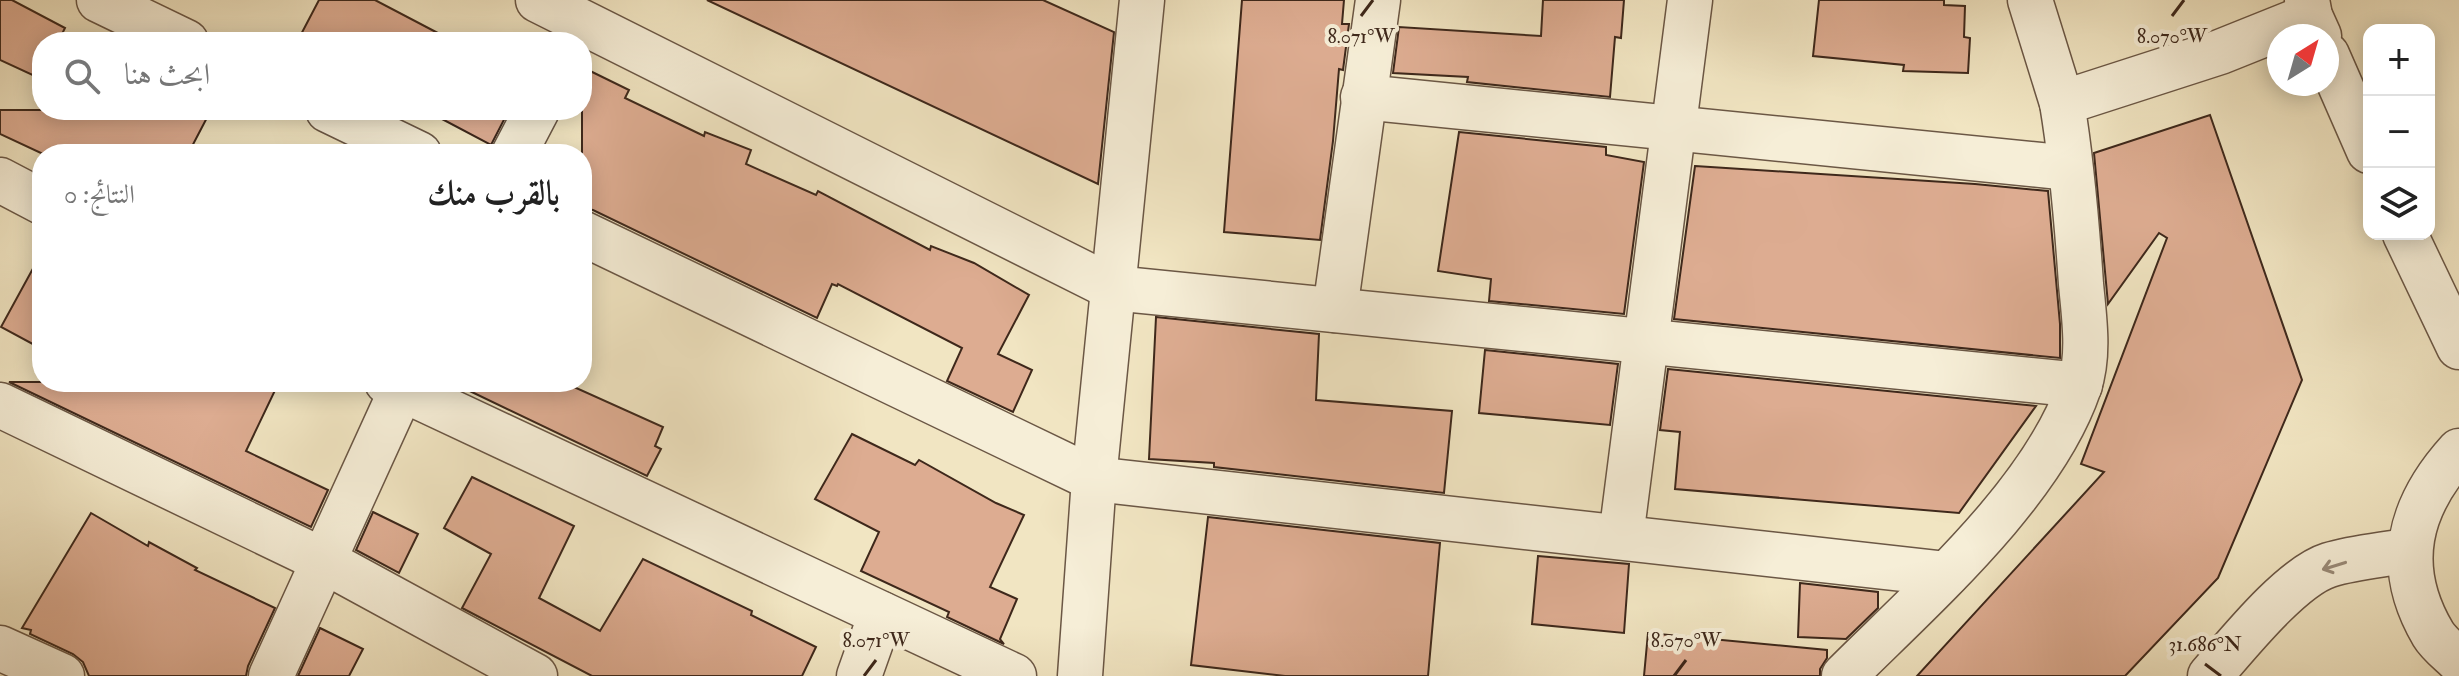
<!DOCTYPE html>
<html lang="ar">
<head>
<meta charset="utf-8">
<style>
  body { margin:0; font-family:"IM FELL Double Pica",Amiri,serif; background:#f2f2f2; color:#222; direction:rtl }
  .controls { position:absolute; right:24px; top:24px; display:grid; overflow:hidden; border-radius:16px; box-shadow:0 4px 20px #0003 }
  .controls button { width:72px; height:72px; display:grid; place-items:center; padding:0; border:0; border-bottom:2px solid #e0e0e0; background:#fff; color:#222; font:40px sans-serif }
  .compass { position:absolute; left:2267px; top:24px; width:72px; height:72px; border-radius:50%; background:#fff; box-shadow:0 4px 20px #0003; rotate:37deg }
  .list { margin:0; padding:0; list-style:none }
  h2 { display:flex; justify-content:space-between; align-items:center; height:104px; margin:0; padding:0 32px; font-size:34px }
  h2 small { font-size:26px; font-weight:400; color:#767676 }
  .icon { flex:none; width:44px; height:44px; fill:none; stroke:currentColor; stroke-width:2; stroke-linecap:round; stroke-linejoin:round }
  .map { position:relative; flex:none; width:2459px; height:676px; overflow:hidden; direction:ltr }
  .search { position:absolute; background:#fff; box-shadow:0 4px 20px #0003; left:32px; top:32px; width:560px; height:88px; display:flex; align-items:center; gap:20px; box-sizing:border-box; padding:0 28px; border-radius:32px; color:#767676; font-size:30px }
  .panel { position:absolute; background:#fff; box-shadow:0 4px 20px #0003; left:32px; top:144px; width:560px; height:248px; border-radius:32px; direction:rtl }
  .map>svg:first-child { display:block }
  .building { fill:#ddac91; stroke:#3e281b; stroke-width:2 }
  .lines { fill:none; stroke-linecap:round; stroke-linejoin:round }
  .minor-casing { stroke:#6b5745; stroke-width:47 }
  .tertiary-casing { stroke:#6b5745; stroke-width:47 }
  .minor { stroke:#f6eed7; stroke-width:44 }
  .tertiary { stroke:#f6eed7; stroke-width:44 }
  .oneway { stroke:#9a8b79 }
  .ticks { fill:none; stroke:#3e281b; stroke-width:3 }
  .ticks-label { font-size:20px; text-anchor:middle; fill:#3e281b; stroke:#f6eed7; stroke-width:8; stroke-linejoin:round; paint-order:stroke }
</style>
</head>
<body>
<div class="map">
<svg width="2459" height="676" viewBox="0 0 2459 676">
  <rect width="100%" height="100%" fill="#f1e5c2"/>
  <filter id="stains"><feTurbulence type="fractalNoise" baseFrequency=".0025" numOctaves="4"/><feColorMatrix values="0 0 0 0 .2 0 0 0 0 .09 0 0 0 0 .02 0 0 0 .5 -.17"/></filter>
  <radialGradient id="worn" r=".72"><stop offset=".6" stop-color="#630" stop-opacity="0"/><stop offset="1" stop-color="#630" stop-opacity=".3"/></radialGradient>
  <g class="building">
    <path d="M0 0H12L65 28 58 42H42V72L39 78 0 60Z"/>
    <path d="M319 0H375L455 42H297Z"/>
    <path d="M707 0H1043L1114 32 1098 184Z"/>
    <path d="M1242 0H1344L1342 24H1349L1343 70 1339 69 1333 141 1320 240 1224 232Z"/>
    <path d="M1543 0H1624L1621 38 1615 37 1610 97 1467 82 1468 77 1393 73 1399 27 1541 36Z"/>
    <path d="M1819 0H1944V5L1965 6 1964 37 1970 38 1968 73 1903 71 1904 65 1813 56Z"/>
    <path d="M582 67 629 90 625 98 704 136 705 132 751 150 746 164 816 195 818 191 930 250 931 246 974 263 1029 295 998 354 1032 370 1013 412 947 381 962 348 838 284 837 286 832 284 817 318 593 210 582 208Z"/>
    <path d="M0 110H211L188 154H43L0 134Z"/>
    <path d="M425 110H509L491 145Z"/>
    <path d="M2210 115 2302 380 2218 578 2125 676H1917L2104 472 2081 464 2167 238 2159 233 2108 304 2094 153Z"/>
    <path d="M1459 132 1606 147V155L1644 162 1624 314 1489 301 1491 279 1438 271Z"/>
    <path d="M1695 166 1975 184 2048 191 2060 324V358L1674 319Z"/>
    <path d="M42 252V349L1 327Z"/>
    <path d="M1156 317 1319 334 1316 400 1452 411 1444 493 1214 467V463L1149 459Z"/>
    <path d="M1485 350 1618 364 1610 425 1479 413Z"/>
    <path d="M1668 369 2036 406 1959 513 1675 489 1680 432 1660 430Z"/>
    <path d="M9 382H279L246 451 328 490 311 527Z"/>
    <path d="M451 382H563L663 427 655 446 661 449 647 476Z"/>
    <path d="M852 434 915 465 919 460 996 503 1024 515 990 587 1017 599 1000 639 1004 644 947 617 949 612 861 571 879 532 815 499Z"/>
    <path d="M472 477 574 526 539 598 600 631 643 559 752 611 751 615 816 647 802 676H592L462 608 491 554 444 528Z"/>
    <path d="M373 512 418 534 399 573 356 550Z"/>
    <path d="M91 513 148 546 149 542 197 568 195 570 275 608 248 666 246 676H89L83 662 73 654 30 634 31 630 22 628Z"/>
    <path d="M1208 517 1440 543 1428 676H1285L1191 665Z"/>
    <path d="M1538 556 1629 564 1624 633 1532 624Z"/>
    <path d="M1800 583 1878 592V608L1846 639 1798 637Z"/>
    <path d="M320 628 363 649 349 676H298Z"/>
    <path d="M1648 633 1827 650V658L1820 669V676H1644Z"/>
  </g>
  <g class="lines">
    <g class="minor-casing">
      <g id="minor">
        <path d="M99 0 186 42"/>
        <path d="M538 0 1113 288 2080 385"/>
        <path d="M2030 0 2062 103"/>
        <path d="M1363 97 2070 168"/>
        <path d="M328 110 419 154"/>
        <path d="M514 154 537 110"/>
        <path d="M0 180 42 202"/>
        <path d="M582 233 1094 479 1947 574"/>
        <path d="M1335 310 1378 0"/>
        <path d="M387 382 1014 676"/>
        <path d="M0 405 324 561 535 676"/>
        <path d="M1621 537 1690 0"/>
        <path d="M0 648 62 676"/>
        <path d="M271 676 405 382"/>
        <path d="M859 676 881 614"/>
        <path d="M1080 676 1094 479 1142 0"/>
        <path d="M1844 676C1923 597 2043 493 2079 387 2090 355 2084 317 2081 284 2077 224 2072 163 2062 103L2220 52 2310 16"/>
        <path d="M2210 676C2237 645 2291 577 2329 565 2355 557 2384 555 2410 550"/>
      </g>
    </g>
    <g class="tertiary-casing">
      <g id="tertiary">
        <path d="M2307 0 2310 16 2319 36"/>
        <path d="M2327 55 2369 151"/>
        <path d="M2405 234 2459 347"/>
        <path d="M2459 451C2409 506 2393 566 2433 634 2439 644 2451 653 2459 661"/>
      </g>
    </g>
    <use href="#minor" class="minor"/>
    <use href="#tertiary" class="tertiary"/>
  </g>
  <defs><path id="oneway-shaft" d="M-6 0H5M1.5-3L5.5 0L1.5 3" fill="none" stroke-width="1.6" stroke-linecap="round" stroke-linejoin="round" transform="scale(2)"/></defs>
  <use class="oneway" href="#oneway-shaft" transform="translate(2334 566) rotate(163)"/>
  <path class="ticks" d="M1361 16 1373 0M2172 16 2184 0M2205 664 2221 676M864 676 876 660M1674 676 1686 660"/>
  <g class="ticks-label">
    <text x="1361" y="43">8.071°W</text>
    <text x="2172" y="43">8.070°W</text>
    <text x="876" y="647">8.071°W</text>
    <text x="1686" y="647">8.070°W</text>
    <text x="2205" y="651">31.686°N</text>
  </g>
  <rect width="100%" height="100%" filter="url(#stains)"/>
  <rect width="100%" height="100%" fill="url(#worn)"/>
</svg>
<div class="controls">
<button>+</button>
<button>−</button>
<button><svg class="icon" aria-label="layers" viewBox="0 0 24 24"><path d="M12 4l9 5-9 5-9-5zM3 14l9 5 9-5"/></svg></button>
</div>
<svg class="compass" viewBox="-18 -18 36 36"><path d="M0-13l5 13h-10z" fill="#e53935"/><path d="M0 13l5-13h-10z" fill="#767676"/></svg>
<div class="search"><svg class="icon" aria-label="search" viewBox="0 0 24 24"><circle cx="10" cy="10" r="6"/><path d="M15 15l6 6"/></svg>ابحث هنا</div>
<section class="panel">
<h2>بالقرب منك<small>النتائج: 0</small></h2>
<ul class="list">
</ul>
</section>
</div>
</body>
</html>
